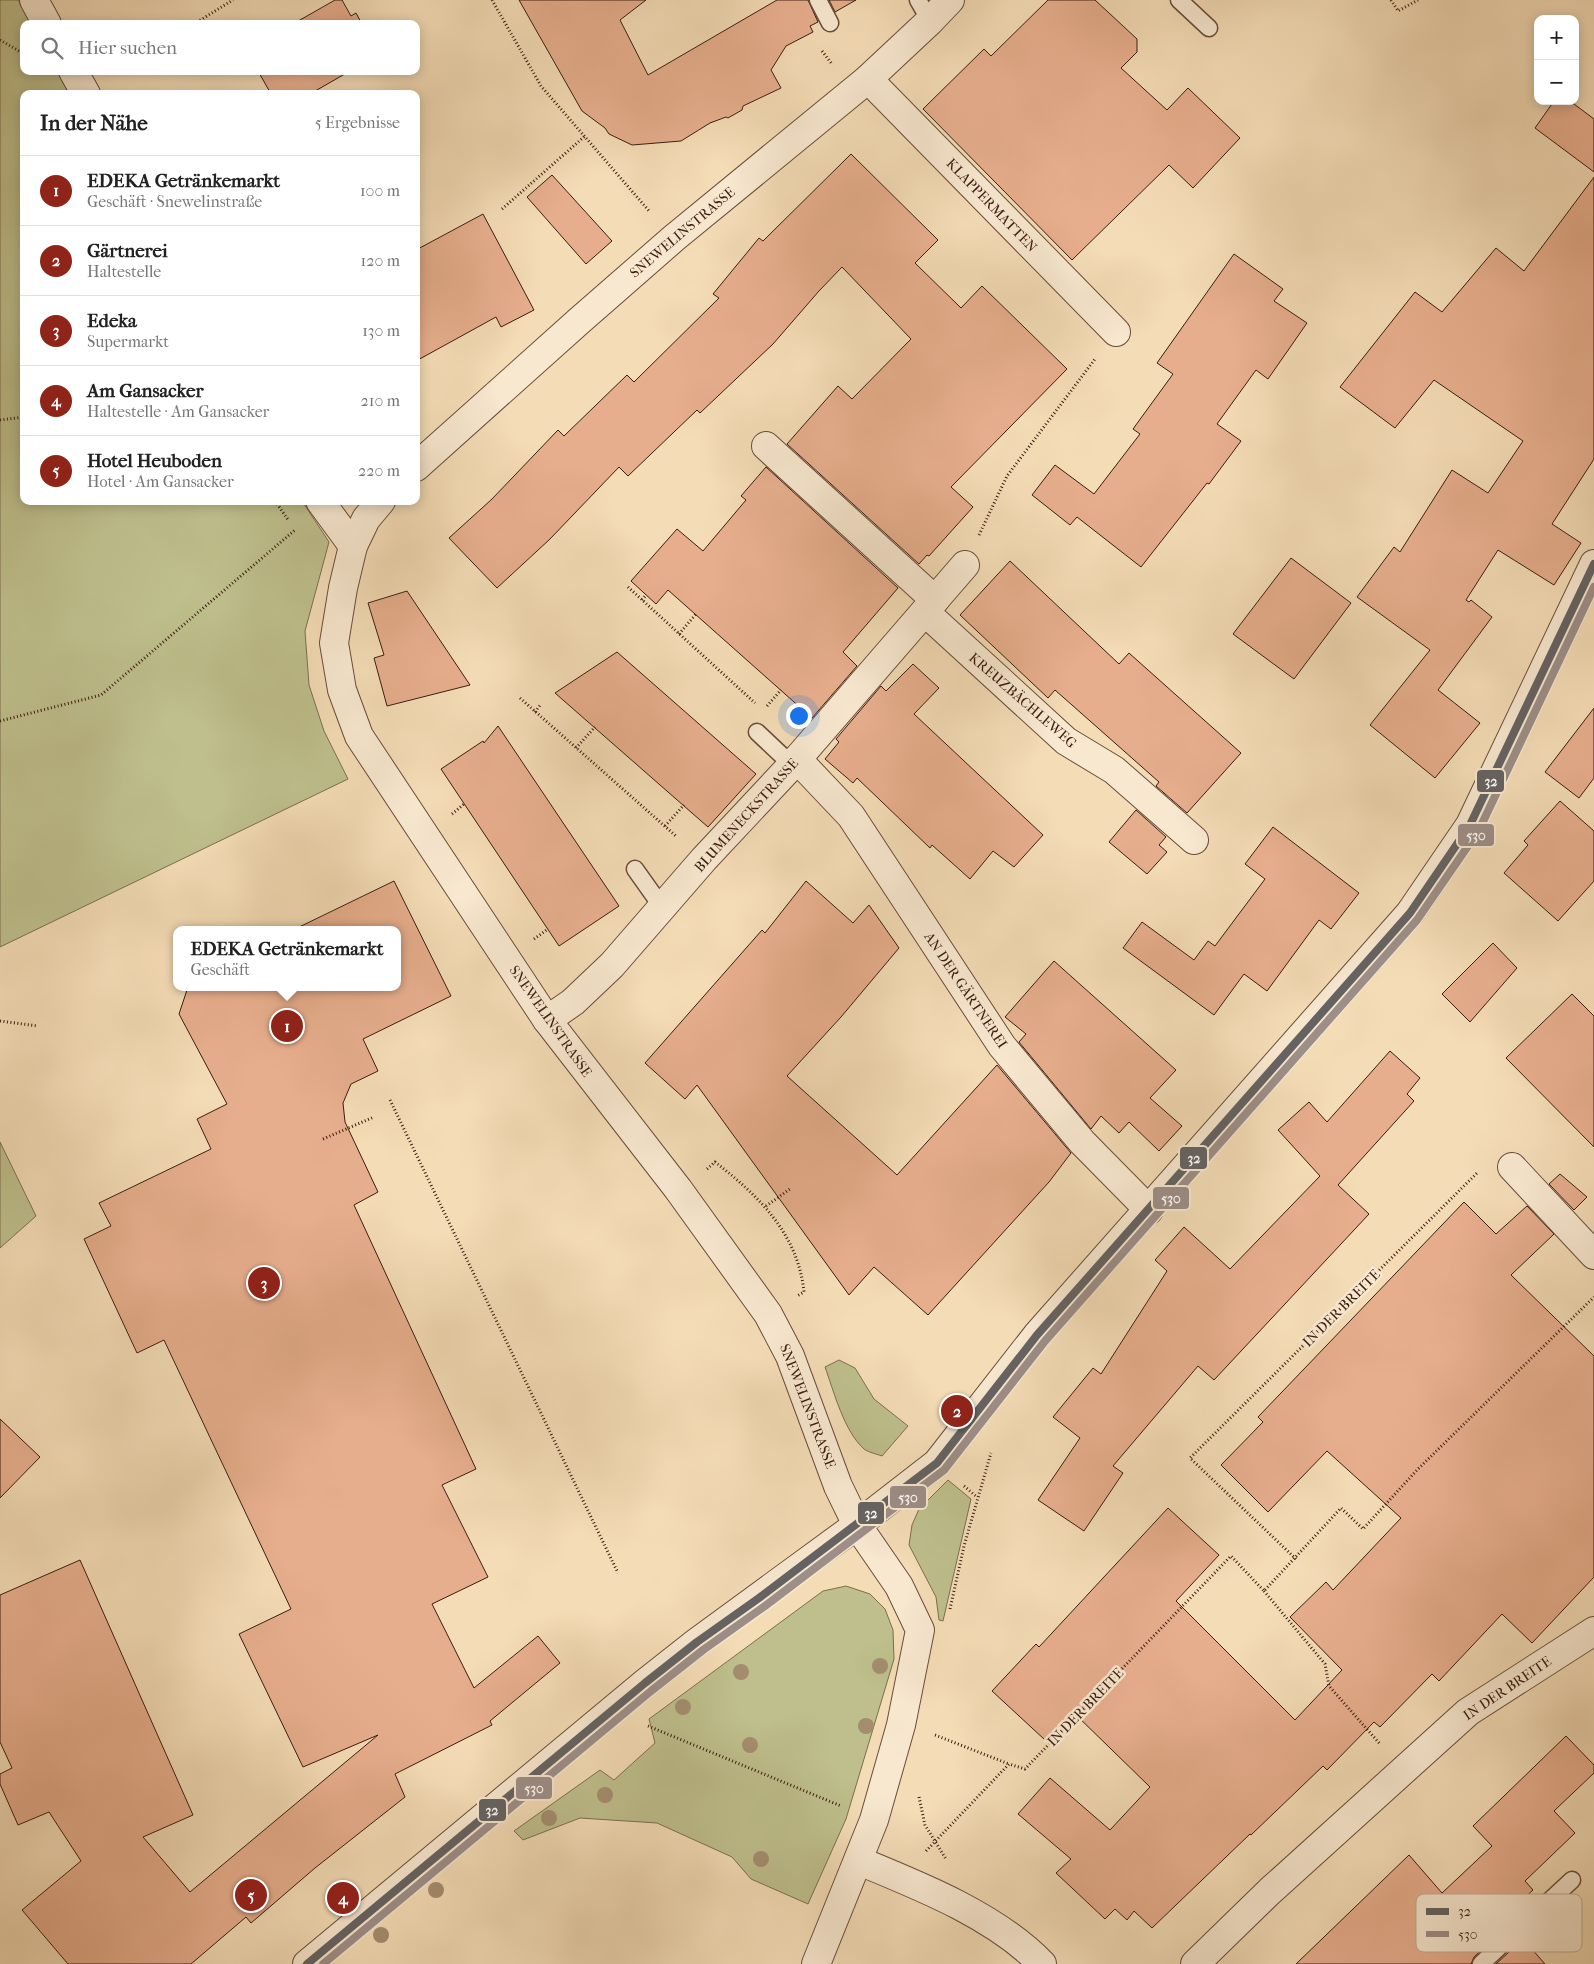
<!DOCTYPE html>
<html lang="de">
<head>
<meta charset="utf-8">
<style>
  body { margin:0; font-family:"IM FELL French Canon",serif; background:#f6f6f6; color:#222 }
  .controls { position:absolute; right:15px; top:15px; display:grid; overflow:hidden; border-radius:10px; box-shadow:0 2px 12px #0003 }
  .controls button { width:45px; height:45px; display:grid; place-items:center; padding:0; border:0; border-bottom:1px solid #e0e0e0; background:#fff; color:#222; font:25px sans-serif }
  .you { position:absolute; left:798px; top:715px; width:18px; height:18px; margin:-12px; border:4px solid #fff; border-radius:50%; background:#1a73e8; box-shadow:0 0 0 8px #1a73e833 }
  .badge { display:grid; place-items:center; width:32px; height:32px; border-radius:50%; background:#8f2418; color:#fff; font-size:16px; font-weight:700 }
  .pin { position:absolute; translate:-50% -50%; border:2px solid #fff; box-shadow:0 1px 5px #0006 }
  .popup { position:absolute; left:173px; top:926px; width:228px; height:65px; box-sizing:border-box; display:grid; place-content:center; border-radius:10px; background:#fff; filter:drop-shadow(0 1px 4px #0005); font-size:16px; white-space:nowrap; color:#767676 }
  .popup b { font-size:19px; color:#222 }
  .popup::after { content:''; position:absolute; left:50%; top:100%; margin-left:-10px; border:10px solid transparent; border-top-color:#fff }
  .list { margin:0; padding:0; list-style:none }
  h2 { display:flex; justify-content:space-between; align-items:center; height:65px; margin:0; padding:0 20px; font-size:21px }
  h2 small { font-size:16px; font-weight:400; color:#767676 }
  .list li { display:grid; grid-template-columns:32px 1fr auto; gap:15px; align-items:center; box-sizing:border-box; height:70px; padding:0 20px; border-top:1px solid #e0e0e0 }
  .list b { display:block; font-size:19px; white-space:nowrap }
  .list p { margin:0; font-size:16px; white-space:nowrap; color:#767676 }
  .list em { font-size:16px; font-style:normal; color:#767676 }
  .icon { flex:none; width:28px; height:28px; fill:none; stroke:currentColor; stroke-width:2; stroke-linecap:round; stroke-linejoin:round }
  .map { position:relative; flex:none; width:1594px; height:1964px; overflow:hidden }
  .search { position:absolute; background:#fff; box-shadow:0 2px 12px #0003; left:20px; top:20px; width:400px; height:55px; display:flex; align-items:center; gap:12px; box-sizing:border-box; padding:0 18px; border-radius:10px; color:#767676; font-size:19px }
  .panel { position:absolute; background:#fff; box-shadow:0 2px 12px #0003; left:20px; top:90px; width:400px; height:415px; border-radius:10px }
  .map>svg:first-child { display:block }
  .green { fill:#bebf8c; stroke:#7c6e4e }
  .building { fill:#e7ae8d; stroke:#3b1c10 }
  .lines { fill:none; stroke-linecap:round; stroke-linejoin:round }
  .service-casing { stroke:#694c3a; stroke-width:19 }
  .minor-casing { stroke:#694c3a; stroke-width:30 }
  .tertiary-casing { stroke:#694c3a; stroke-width:30 }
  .path { stroke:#3b1c10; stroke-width:3; stroke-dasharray:1 2.5; stroke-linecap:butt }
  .service { stroke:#f8e8d0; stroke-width:16 }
  .minor { stroke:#f8e8d0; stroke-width:28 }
  .tertiary { stroke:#f8e8d0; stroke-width:28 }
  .bus-1-casing { stroke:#f8e8d0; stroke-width:11 }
  .bus-2-casing { stroke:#f8e8d0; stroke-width:11 }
  .bus-1 { stroke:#646363; stroke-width:8 }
  .bus-2 { stroke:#9d8e88; stroke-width:8 }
  .tree { fill:#a48d6f }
  .labels { text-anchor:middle; stroke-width:5; stroke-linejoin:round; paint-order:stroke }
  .street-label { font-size:14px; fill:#3b1c10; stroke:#f8e8d0 }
  .key { fill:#f8e8d0; stroke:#bfab96; stroke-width:1 }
  .key-label { font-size:14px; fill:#3b1c10 }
  .line-badge { stroke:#f8e8d0; stroke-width:2 }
  .badge-label { font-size:14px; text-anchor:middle; font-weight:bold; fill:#fff }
</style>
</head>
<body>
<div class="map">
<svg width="1594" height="1964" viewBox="0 0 1594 1964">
  <rect width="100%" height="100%" fill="#f4dcb6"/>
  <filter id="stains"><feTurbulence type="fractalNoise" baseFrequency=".004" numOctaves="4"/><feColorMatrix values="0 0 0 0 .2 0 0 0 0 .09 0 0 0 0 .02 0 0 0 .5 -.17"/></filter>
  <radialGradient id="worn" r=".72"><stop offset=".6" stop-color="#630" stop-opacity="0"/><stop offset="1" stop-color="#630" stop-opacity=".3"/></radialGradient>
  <g class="green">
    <path d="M0 0H18L31 24H24V71H58L70 94H24V501H302L329 542 305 631 309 685 324 731 348 779 0 947Z"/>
    <path d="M0 1142 36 1216 0 1248Z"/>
    <path d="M839 1360 855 1368 874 1399 908 1426 882 1456C876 1454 868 1452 864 1449 844 1431 834 1392 825 1367Z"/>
    <path d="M948 1480 971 1499 943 1621 939 1620 936 1597 909 1545 912 1525 919 1509Z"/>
    <path d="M846 1586 870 1594 885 1609 893 1630 894 1659 846 1819 808 1904 751 1879 732 1857 657 1823 580 1818 523 1840 514 1831 600 1770 614 1780 655 1743 649 1719 823 1591Z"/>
  </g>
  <g class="building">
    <path d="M335 0H342L351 16 356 13 362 24H293Z"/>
    <path d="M519 0H646L620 20 648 75 777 0H808L818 22 810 26 813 32 786 46 771 70 781 88 743 106 742 110 728 118 726 117 710 123 681 141 632 145 609 134 605 128 582 111Z"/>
    <path d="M829 0H856L835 12Z"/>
    <path d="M1048 0H1095L1137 39V52L1121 68 1167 110 1188 88 1240 138 1193 188 1169 165 1072 260 923 109 984 49 991 56Z"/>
    <path d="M258 71H350L310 94H271Z"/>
    <path d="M1554 101H1570L1594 119V172L1535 128Z"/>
    <path d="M851 154 938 240 915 263 961 308 982 286 1067 369 951 487 973 507 929 556 927 555 919 564 787 444 838 386 852 399 911 339 842 267 819 291 773 344 700 413 697 410 628 476 619 467 550 539 497 588 449 538 492 499 558 430 564 436 627 375 634 382 719 298 713 294 759 238 763 241Z"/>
    <path d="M552 175 612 241 586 264 527 197Z"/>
    <path d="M1594 177V459L1552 524 1581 543 1554 585 1498 550 1466 600 1469 602 1471 600 1492 617 1438 690 1480 723 1435 778 1370 725 1430 650 1357 597 1394 547 1400 552 1452 470 1488 493 1523 441 1434 380 1395 428 1340 387 1415 292 1442 312 1496 248 1524 271Z"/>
    <path d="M483 214 534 310 501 327 496 317 416 361V250Z"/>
    <path d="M1234 254 1283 289 1274 301 1307 323 1268 379 1256 370 1217 424 1241 441 1209 484 1207 483 1141 567 1077 517 1070 525 1032 495 1055 465 1094 494 1140 434 1133 429 1173 374 1157 363Z"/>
    <path d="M766 467 898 588 843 652 857 666 812 718 668 590 656 604 631 581 677 529 703 551 746 500 741 496Z"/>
    <path d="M1291 558 1351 603 1294 679 1233 634Z"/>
    <path d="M1010 561 1119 664 1129 653 1241 753 1187 813 1156 786 1159 782 1055 690 1048 698 960 615Z"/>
    <path d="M407 591 470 685 387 706 374 658 384 655 368 603Z"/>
    <path d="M617 652 756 774 708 827 555 693Z"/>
    <path d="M913 664 939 688 914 714 1043 835 1014 867 993 851 970 879 932 845 930 848 857 778 853 783 825 759 839 742 836 739 881 686 886 691Z"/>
    <path d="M1594 708V778L1579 798 1545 772Z"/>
    <path d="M498 726 619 906 559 946 441 769 483 741 484 743Z"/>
    <path d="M1560 801 1594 831V881L1558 921 1504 873 1528 845 1524 841Z"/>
    <path d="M1136 810 1166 837 1159 845 1167 852 1147 874 1109 842Z"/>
    <path d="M1273 827 1359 893 1331 929 1319 920 1267 991 1244 974 1214 1015 1123 948 1142 922 1194 960 1208 941 1215 946 1265 879 1245 864Z"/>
    <path d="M394 881 451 996 363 1039 378 1071 351 1084 343 1103 345 1122 378 1192 354 1205 476 1469 442 1485 488 1577 432 1604 474 1688 538 1636 560 1663 490 1721 492 1725 395 1774 405 1797 315 1868 251 1923 246 1917 191 1964H68L22 1910 81 1861 49 1812 18 1825 0 1784V1774L12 1768 0 1742V1595L80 1560 193 1815 143 1837 190 1892 378 1735 303 1767 239 1634 291 1609 164 1340 137 1353 84 1239 111 1226 99 1203 211 1149 197 1119 227 1104 179 1014 188 987H397V930H293Z"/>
    <path d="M806 881 853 923 869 905 899 948 841 1017 787 1076 897 1175 997 1065 1071 1153 1049 1182 928 1315 874 1267 849 1295 697 1085 685 1099 645 1063 762 930 765 933Z"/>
    <path d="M1493 943 1517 968 1470 1022 1442 994Z"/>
    <path d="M1054 961 1176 1070 1150 1098 1182 1126 1159 1151 1129 1122 1119 1133 1101 1116 1091 1129 1019 1042 1026 1034 1005 1017Z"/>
    <path d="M1572 994 1594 1016V1147L1506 1058Z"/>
    <path d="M1390 1051 1420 1078 1407 1094 1414 1101 1338 1185 1369 1214 1214 1380 1198 1366 1113 1466 1123 1473 1084 1531 1038 1500 1080 1438 1053 1417 1093 1368 1101 1374 1167 1271 1155 1260 1184 1227 1230 1269 1320 1176 1278 1130 1309 1102 1327 1122Z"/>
    <path d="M1560 1174 1587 1197 1574 1210 1549 1184Z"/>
    <path d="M1464 1202 1496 1234 1527 1206 1554 1234 1511 1275 1594 1356V1577L1532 1643 1502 1614 1439 1681 1432 1674 1380 1727 1374 1722 1327 1770 1323 1766 1251 1835 1250 1834 1152 1928 1134 1911 1127 1920 1115 1909 1105 1919 1056 1873 1071 1859 1018 1814 1050 1778 1110 1830 1150 1787 1072 1711 1045 1740 992 1691 1036 1644 1039 1647 1168 1508 1219 1555 1176 1601 1295 1720 1342 1670 1290 1617 1326 1582 1333 1590 1401 1518 1327 1451 1268 1512 1221 1465 1263 1422 1258 1417Z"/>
    <path d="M0 1419 40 1457 0 1498Z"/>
    <path d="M1566 1736 1594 1765V1773L1554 1811 1575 1833 1525 1881 1533 1890 1504 1917 1510 1924 1474 1957 1471 1964H1296L1409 1855 1442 1893 1492 1846 1473 1826Z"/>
    <path d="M1523 1939 1545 1964H1496Z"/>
  </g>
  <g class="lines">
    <g class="service-casing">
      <g id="service">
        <path d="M818 0 830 23"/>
        <path d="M918 0 930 21"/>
        <path d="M1179 0 1209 28"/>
        <path d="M757 732 792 765"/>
        <path d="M635 869 662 907"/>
        <path d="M1481 1964 1572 1880"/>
      </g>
    </g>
    <g class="minor-casing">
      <g id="minor">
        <path d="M34 0 47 24"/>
        <path d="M73 71 86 94"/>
        <path d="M868 79 1116 332"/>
        <path d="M766 446 935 600"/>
        <path d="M416 467 579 321 674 238 868 79 930 21 950 0"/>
        <path d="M320 501 353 546"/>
        <path d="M925 612 1066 741 1114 770 1194 840"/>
        <path d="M797 759 851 816 1002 1046 1082 1142 1149 1210"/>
        <path d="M547 1020 573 1002 612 965 704 859 792 765 965 565"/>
        <path d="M1512 1167 1594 1255"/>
        <path d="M859 1861C920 1886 996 1916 1042 1964"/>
        <path d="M307 1964 645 1683 697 1642 857 1525 838 1486 790 1356 768 1314 678 1189 547 1020 359 736 342 690 334 643 343 588 353 546 366 519 381 501"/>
        <path d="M1195 1964 1270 1891 1468 1712 1594 1631"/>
      </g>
    </g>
    <g class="tertiary-casing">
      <path id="tertiary" d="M816 1964 874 1820 901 1725 920 1630 899 1586 857 1525 937 1463 1037 1335 1410 913 1470 825 1594 564"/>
    </g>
    <g class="path">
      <path d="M492 0 541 86 650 212"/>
      <path d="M1391 0 1398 11 1418 0"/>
      <path d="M194 24 233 0"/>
      <path d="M0 40 24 54"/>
      <path d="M822 51 832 64"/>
      <path d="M502 209 585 136"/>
      <path d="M0 420 24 417"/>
      <path d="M275 501 289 521"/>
      <path d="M979 535 1007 476 1095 359"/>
      <path d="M628 587 755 703"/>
      <path d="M642 600 646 595"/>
      <path d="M679 634 696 614"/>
      <path d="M520 698 677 837"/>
      <path d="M767 706 781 690"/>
      <path d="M535 712 541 704"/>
      <path d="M0 721 101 695 295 530"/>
      <path d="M576 748 595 727"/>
      <path d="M452 814 464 804"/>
      <path d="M665 826 684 805"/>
      <path d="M534 939 548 929"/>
      <path d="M0 1021 38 1026"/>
      <path d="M390 1100 618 1573"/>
      <path d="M323 1139 374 1117"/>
      <path d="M707 1169 715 1162C759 1196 798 1234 804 1292L797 1296"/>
      <path d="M766 1206 790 1189"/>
      <path d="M964 1486 977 1497"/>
      <path d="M1296 1559 1190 1458 1478 1172"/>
      <path d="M1264 1591 1325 1664 1329 1686 1380 1744"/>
      <path d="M950 1609 964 1546 991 1453"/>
      <path d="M648 1726 841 1806"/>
      <path d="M935 1735 1009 1764"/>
      <path d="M919 1797 925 1825 946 1859"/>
      <path d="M926 1851 1009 1764 1025 1769 1231 1556 1264 1591 1341 1508 1363 1529 1417 1470 1594 1297"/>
    </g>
    <use href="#service" class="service"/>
    <use href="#minor" class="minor"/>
    <use href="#tertiary" class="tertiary"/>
    <g class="bus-1-casing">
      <path id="bus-1" d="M307 1964 645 1683 697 1642 759 1598 937 1463 1037 1335 1410 913 1470 825 1594 564"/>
    </g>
    <g class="bus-2-casing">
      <path id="bus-2" d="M323 1964 651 1691 703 1650 765 1606 944 1470 1045 1341 1417 920 1479 830 1594 587"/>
    </g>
    <use href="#bus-1" class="bus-1"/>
    <use href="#bus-2" class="bus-2"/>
  </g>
  <g class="tree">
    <circle cx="880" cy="1666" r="8"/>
    <circle cx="741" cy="1672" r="8"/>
    <circle cx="683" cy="1707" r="8"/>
    <circle cx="866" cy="1726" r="8"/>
    <circle cx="750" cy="1745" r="8"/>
    <circle cx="605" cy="1795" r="8"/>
    <circle cx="549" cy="1818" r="8"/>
    <circle cx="761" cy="1859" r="8"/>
    <circle cx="436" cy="1890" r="8"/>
    <circle cx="381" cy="1935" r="8"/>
  </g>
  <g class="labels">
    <g class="street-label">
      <text transform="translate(992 205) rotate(46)" y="5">KLAPPERMATTEN</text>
      <text transform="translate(682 232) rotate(-40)" y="5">SNEWELINSTRASSE</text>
      <text transform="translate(1023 700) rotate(41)" y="5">KREUZBÄCHLEWEG</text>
      <text transform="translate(746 815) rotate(-48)" y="5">BLUMENECKSTRASSE</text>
      <text transform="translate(966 990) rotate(56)" y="5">AN DER GÄRTNEREI</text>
      <text transform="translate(551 1021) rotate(55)" y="5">SNEWELINSTRASSE</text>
      <text transform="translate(1341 1308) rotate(-45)" y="5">IN DER BREITE</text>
      <text transform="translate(808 1406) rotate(69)" y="5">SNEWELINSTRASSE</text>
      <text transform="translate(1507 1688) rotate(-34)" y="5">IN DER BREITE</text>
      <text transform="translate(1085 1707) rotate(-46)" y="5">IN DER BREITE</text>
    </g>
  </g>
  <rect x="1416" y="1894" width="166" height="58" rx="8" class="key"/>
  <rect x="1426" y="1908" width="23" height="7" fill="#646363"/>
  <rect x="1426" y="1931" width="23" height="6" fill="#9d8e88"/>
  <g class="key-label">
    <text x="1458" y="1916">32</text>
    <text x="1458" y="1939">530</text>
  </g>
  <g class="line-badge">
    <rect x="1476" y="769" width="29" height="24" rx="5" fill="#646363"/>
    <rect x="1457" y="823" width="38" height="24" rx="5" fill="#9d8e88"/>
    <rect x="1179" y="1146" width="29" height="24" rx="5" fill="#646363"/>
    <rect x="1152" y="1186" width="38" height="24" rx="5" fill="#9d8e88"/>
    <rect x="889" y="1485" width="38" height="24" rx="5" fill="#9d8e88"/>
    <rect x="857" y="1501" width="28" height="24" rx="5" fill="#646363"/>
    <rect x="515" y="1776" width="38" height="24" rx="5" fill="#9d8e88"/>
    <rect x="478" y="1798" width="29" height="24" rx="5" fill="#646363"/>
  </g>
  <g class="badge-label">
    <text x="1491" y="786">32</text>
    <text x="1476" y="840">530</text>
    <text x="1194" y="1163">32</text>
    <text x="1171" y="1203">530</text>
    <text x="908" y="1502">530</text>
    <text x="871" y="1518">32</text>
    <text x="534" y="1793">530</text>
    <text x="492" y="1815">32</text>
  </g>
  <rect width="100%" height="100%" filter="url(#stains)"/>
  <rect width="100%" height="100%" fill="url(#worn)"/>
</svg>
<div class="controls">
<button>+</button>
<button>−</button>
</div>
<div class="you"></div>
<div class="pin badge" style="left:287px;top:1026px">1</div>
<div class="popup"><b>EDEKA Getränkemarkt</b>Geschäft</div>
<div class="pin badge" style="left:957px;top:1411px">2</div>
<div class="pin badge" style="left:264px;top:1283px">3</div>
<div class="pin badge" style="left:343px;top:1898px">4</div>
<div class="pin badge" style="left:251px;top:1895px">5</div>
<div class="search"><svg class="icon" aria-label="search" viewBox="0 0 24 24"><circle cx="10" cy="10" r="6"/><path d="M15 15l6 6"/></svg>Hier suchen</div>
<section class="panel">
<h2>In der Nähe<small>5 Ergebnisse</small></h2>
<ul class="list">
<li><span class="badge">1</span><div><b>EDEKA Getränkemarkt</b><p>Geschäft · Snewelinstraße</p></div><em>100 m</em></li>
<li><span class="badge">2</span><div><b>Gärtnerei</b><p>Haltestelle</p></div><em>120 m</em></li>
<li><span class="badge">3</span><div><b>Edeka</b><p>Supermarkt</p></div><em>130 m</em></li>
<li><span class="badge">4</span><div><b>Am Gansacker</b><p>Haltestelle · Am Gansacker</p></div><em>210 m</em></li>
<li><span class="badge">5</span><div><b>Hotel Heuboden</b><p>Hotel · Am Gansacker</p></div><em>220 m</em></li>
</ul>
</section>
</div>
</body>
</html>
